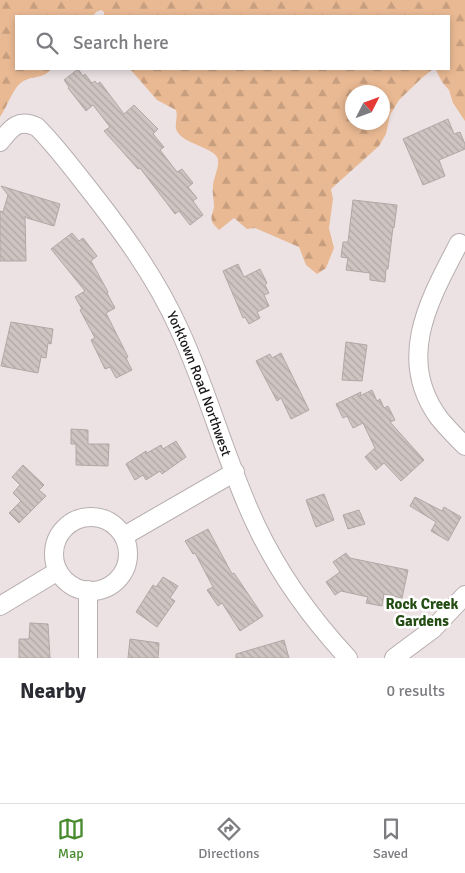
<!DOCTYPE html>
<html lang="en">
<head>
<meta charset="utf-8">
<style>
  body { margin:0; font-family:Signika,sans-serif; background:#f7f7f7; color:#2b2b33 }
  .compass { position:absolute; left:345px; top:85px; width:45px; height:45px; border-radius:50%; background:#fff; box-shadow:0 2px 8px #0003; rotate:48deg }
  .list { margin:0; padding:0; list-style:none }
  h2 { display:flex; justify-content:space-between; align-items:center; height:65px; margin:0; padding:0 20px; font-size:21px }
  h2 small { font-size:16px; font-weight:400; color:#7c7c81 }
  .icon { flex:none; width:28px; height:28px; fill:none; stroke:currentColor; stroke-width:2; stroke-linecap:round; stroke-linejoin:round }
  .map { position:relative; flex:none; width:465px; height:658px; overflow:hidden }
  .search { position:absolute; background:#fff; box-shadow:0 2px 8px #0003; left:15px; right:15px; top:15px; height:55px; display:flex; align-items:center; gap:12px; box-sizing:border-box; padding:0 18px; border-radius:0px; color:#7c7c81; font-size:19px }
  .sheet { height:145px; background:#fff }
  nav { display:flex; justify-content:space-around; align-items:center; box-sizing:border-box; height:70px; border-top:1px solid #e1e1e2; background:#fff; font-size:14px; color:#7c7c81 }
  nav a { display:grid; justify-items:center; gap:2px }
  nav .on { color:#478a2d }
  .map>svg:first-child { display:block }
  .forest { fill:url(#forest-firs); fill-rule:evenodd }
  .building { fill:url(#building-back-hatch); stroke:#b1a8a6 }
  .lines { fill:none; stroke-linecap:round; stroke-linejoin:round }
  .minor-casing { stroke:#b7aeaf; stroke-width:20 }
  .minor { stroke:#fff; stroke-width:18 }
  .labels { text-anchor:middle; stroke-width:5; stroke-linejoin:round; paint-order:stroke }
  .street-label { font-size:14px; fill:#171414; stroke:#fff }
  .neighbourhood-label { font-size:15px; font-weight:bold; fill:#234d12; stroke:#fff }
</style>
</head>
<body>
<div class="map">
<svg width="465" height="658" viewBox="0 0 465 658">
  <defs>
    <pattern id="forest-firs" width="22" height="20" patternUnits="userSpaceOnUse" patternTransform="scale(1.25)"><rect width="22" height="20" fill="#e9b993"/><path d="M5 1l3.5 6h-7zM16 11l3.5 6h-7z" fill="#c79e7e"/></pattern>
    <pattern id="building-back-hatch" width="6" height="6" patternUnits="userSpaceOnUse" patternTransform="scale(1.25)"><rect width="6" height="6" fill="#cec4c2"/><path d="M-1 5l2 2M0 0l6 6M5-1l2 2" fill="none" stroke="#b0a8a6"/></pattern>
  </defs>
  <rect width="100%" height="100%" fill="#ece2e3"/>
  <path class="forest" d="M0 0H465V121L453 103 449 90 442 82 436 70H432L423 77 399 100 390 115 386 134 379 146 331 189 333 199 329 228 334 248 326 268 317 274 306 265 299 247 255 228 247 229 234 218 219 230C217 227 213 225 212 221 210 216 214 211 214 206 214 200 212 193 213 187 213 178 221 165 217 157 212 147 180 143 176 129 175 123 178 116 176 110L157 100 130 69H449V16H104V12L101 10 96 12 93 16H16V69H51C42 80 32 75 22 82 13 88 7 107 0 117ZM352 92H382V122H352Z"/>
  <g class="building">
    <path d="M78 69 83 76 85 74 92 83 95 81 97 84 100 82 124 114 134 105 158 129 153 134 164 147 160 150 177 172 182 169 193 183 188 187 197 198 193 201 203 215 190 225 179 211 175 214 140 168 138 169 104 131 110 127 93 105 86 111 68 88 69 87 64 80Z"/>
    <path d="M448 119 454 134 460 132 465 144V149L439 160 445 176 423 185 403 139Z"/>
    <path d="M1 186 60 204 54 226 27 218 25 216 26 261H0V211L3 212 8 195Z"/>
    <path d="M353 200 397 205 394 228 393 227 388 269H386L385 282 370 280V273L346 270 348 258 341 257 343 242H348Z"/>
    <path d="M72 233 79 241 83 238 97 256 91 261 108 292 107 293 115 308 106 313 128 357 126 358 132 370 116 378 110 367 105 369 91 340 95 338 80 310 82 309 75 297 85 291 51 249Z"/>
    <path d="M238 264 244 277 260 269 267 283 265 285 269 293 264 295 269 306 257 312 260 318 249 324 245 317 243 318 223 271Z"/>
    <path d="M11 322 53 329 51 344 48 343 46 358 41 357 38 373 1 366Z"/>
    <path d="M346 342 367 345 362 381 342 380Z"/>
    <path d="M281 353 309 410 291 419 281 398 277 401 256 361 270 354 272 358Z"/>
    <path d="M372 390 377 401 380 399 384 408 388 406 395 420 390 422 424 460 401 481 384 463 376 470 365 457 375 448 363 423 353 428 347 416 343 418 336 404 361 392 360 396Z"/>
    <path d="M71 429 88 430V444H109L108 466 76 465V444H71Z"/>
    <path d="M176 441 186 457 162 474 160 471 146 480 143 475 135 480 126 464 146 451 147 453 161 445 163 449Z"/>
    <path d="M23 465 44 485 39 490 46 496 19 523 9 513 21 501 13 493 20 485 12 477Z"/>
    <path d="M324 494 334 520 316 527 306 500Z"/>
    <path d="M415 497 442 511 444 507 461 517 448 541 431 531 436 522 410 506Z"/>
    <path d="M359 510 365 524 348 529 343 515Z"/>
    <path d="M208 529 232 574 234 573 263 616 240 631 222 603 218 606 207 590 213 587 195 553 193 554 185 541Z"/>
    <path d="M346 553 350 558 408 570 402 598 384 594 382 606 366 603 368 597 341 591 335 595 326 582 340 572 333 562Z"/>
    <path d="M163 577 178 586 170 598 175 601 157 627 136 612 153 585 156 587Z"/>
    <path d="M30 623 48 624 50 658H19V639H29Z"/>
    <path d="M130 639 159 643 158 658H128Z"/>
    <path d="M284 640 289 658H236V654Z"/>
  </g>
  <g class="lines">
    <g class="minor-casing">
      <g id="minor">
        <path id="s1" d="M0 142C11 128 18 118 37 127 53 143 67 161 81 179 119 227 155 275 180 331 209 394 226 462 256 525 280 576 310 617 348 658"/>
        <path d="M459 243C430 299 395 358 439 418 447 428 456 437 465 446"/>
        <circle cx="91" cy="554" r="37"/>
        <path d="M124 536 235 472"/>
        <path d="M0 606 58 571"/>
        <path d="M88 658V590"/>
        <path d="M394 658 433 629 465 595"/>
      </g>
    </g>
    <use href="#minor" class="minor"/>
  </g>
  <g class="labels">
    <g class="street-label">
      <text dy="5" stroke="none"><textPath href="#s1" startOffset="351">Yorktown Road Northwest</textPath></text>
    </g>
    <g class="neighbourhood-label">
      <text x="422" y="609">Rock Creek<tspan x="422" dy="17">Gardens</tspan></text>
    </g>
  </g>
</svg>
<svg class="compass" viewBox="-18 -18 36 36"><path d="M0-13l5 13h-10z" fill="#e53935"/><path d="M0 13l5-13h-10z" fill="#7c7c81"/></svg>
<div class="search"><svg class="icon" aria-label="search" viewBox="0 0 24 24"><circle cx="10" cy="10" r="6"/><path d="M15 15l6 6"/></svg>Search here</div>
</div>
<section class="sheet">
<h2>Nearby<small>0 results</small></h2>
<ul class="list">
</ul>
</section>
<nav>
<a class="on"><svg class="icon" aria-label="map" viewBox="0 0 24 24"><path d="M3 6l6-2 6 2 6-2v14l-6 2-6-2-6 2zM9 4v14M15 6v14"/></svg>Map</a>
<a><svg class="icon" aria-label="directions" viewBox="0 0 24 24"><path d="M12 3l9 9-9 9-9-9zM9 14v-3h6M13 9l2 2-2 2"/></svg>Directions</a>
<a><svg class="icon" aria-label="saved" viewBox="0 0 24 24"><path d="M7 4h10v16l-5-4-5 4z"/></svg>Saved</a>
</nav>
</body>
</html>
